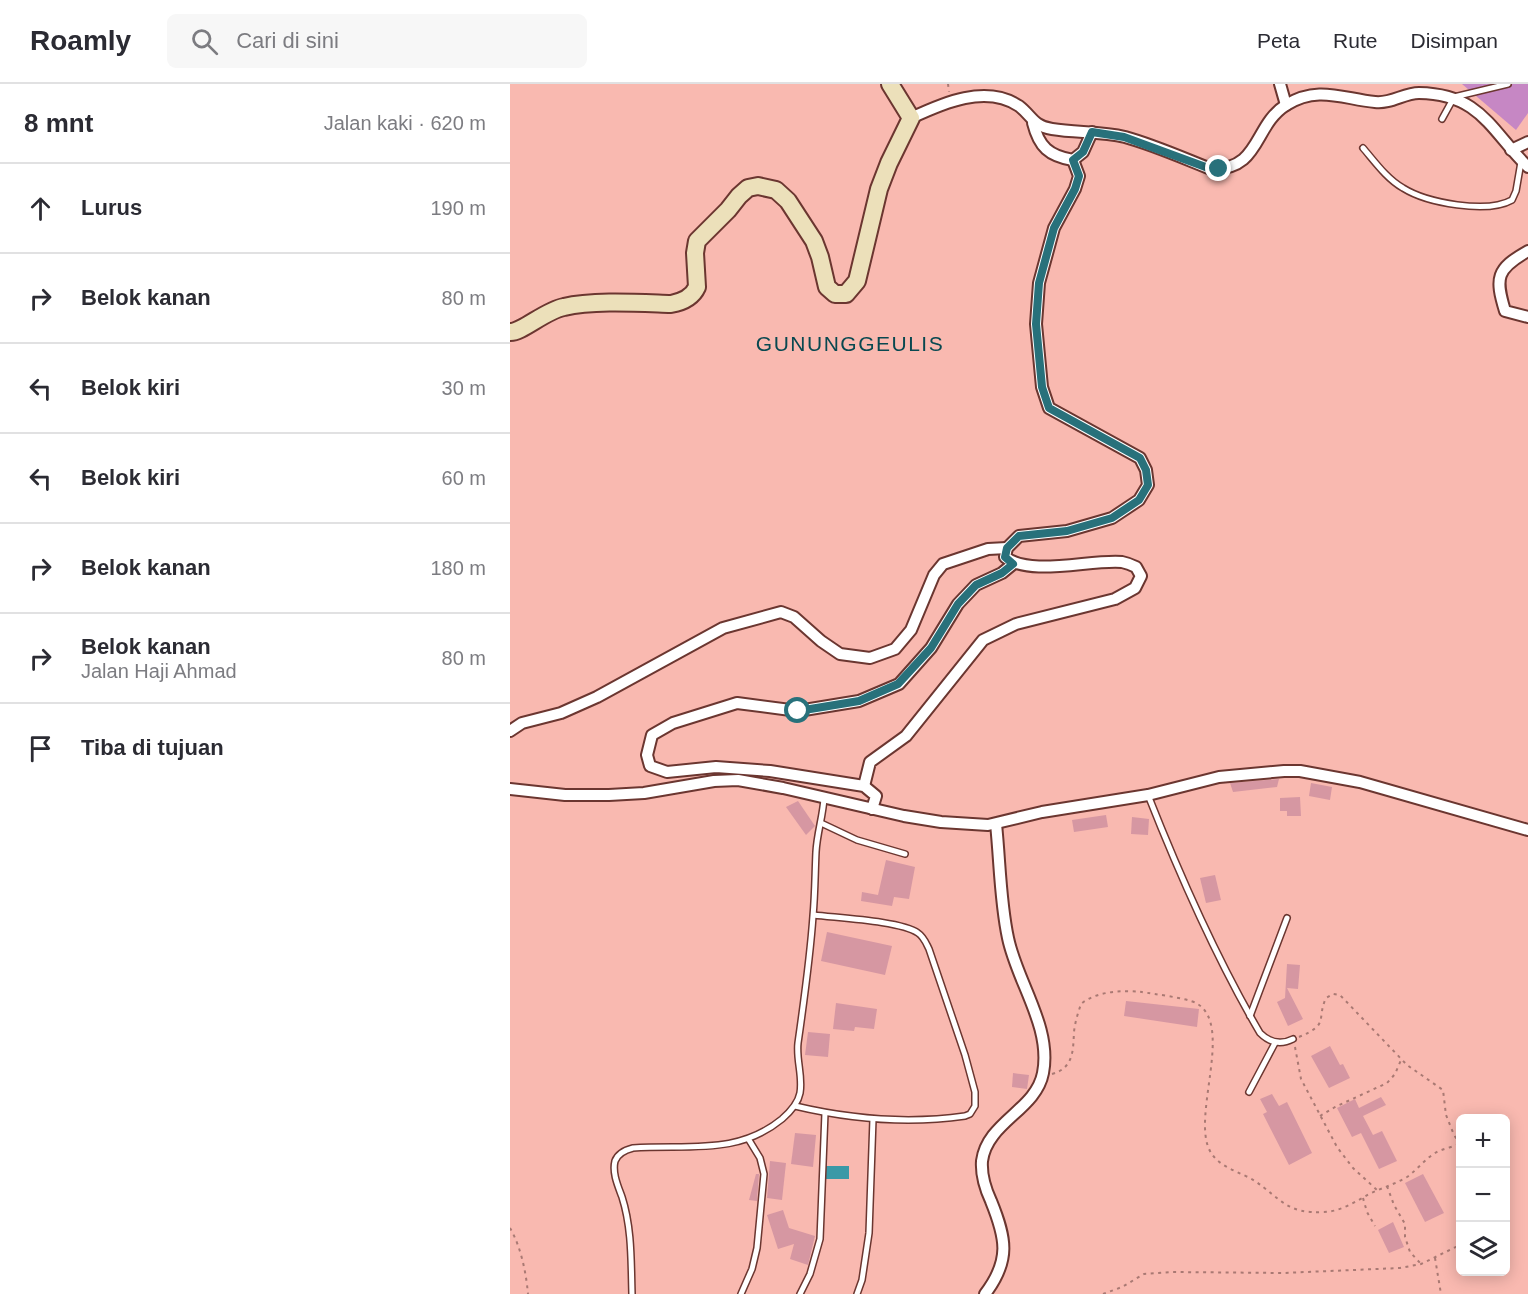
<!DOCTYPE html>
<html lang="id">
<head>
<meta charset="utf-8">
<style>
  body { margin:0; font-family:Arial,sans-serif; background:#f7f7f7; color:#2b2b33 }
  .controls { position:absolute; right:18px; bottom:18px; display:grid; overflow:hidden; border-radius:9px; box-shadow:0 3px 15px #0003 }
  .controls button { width:54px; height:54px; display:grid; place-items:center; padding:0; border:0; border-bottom:2px solid #e1e1e2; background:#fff; color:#2b2b33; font:30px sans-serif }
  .stop { position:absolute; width:18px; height:18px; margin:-14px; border:4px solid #28717b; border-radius:50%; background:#fff }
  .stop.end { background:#28717b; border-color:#fff; box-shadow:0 2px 6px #0008 }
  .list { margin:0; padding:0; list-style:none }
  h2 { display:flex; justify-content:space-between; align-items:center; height:78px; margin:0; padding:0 24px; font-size:26px }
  h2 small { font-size:20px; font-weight:400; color:#7c7c81 }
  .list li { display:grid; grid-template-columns:39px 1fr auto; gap:18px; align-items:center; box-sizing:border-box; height:90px; padding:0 24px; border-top:2px solid #e1e1e2 }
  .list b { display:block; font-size:22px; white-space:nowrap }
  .list p { margin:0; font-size:20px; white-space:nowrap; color:#7c7c81 }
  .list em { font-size:20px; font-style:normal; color:#7c7c81 }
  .icon { flex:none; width:33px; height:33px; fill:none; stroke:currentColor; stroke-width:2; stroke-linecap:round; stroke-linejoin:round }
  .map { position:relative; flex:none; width:1018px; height:1210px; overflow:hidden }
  header { display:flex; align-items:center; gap:36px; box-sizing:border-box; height:84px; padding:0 30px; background:#fff; border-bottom:2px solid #e1e1e2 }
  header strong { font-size:28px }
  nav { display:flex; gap:33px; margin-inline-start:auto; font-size:21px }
  .search { width:420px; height:54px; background:#f7f7f7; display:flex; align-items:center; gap:15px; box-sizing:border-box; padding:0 21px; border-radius:9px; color:#7c7c81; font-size:22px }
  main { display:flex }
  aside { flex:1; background:#fff }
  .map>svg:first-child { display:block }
  .green { fill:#c687c4 }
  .water { fill:#3a99a7 }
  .building { fill:#d697a2 }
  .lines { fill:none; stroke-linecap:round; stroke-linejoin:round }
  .lane-casing { stroke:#6b3630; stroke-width:8 }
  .street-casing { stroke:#6b3630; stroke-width:14 }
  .secondary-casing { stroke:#6b3630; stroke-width:20 }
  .path { stroke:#a97973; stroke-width:2; stroke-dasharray:3 4.5; stroke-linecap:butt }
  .lane { stroke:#fff; stroke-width:5 }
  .street { stroke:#fff; stroke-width:10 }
  .secondary { stroke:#ece0ba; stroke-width:16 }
  .route { stroke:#28717b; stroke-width:8 }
  .labels { text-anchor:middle; stroke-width:6; stroke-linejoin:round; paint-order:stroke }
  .quarter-label { font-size:21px; letter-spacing:1.5px; fill:#084850; stroke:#f9b9b0 }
</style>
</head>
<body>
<header>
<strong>Roamly</strong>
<div class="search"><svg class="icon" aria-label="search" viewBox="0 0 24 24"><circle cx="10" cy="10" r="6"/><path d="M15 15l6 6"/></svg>Cari di sini</div>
<nav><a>Peta</a><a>Rute</a><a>Disimpan</a></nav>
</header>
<main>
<aside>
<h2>8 mnt<small>Jalan kaki · 620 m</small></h2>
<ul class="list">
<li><svg class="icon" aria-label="ahead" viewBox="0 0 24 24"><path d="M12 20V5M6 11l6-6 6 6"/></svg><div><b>Lurus</b></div><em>190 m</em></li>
<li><svg class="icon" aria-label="right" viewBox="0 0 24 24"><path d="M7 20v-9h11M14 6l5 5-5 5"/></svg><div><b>Belok kanan</b></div><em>80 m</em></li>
<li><svg class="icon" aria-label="left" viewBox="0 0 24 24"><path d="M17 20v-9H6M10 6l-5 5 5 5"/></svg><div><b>Belok kiri</b></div><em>30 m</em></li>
<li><svg class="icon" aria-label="left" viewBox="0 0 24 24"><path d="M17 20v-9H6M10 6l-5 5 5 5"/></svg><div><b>Belok kiri</b></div><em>60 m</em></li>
<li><svg class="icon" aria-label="right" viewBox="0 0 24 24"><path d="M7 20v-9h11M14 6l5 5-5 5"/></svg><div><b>Belok kanan</b></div><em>180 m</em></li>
<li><svg class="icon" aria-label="right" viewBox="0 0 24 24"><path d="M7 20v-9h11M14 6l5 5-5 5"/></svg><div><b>Belok kanan</b><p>Jalan Haji Ahmad</p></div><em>80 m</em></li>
<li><svg class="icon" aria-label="arrive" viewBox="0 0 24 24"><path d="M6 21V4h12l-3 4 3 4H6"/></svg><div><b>Tiba di tujuan</b></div></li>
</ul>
</aside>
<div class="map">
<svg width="1018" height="1210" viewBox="0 0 1018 1210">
  <rect width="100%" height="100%" fill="#f9b9b0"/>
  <path class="green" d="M952 0H1018V29L1006 46Z"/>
  <path class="water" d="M316 1082H339V1095H315Z"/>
  <g class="building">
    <path d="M769 695 767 703 723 708 720 699Z"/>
    <path d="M801 699 822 703 820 716 799 712Z"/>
    <path d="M790 713 791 732H777V727H770V714Z"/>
    <path d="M288 717 305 742 296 751 276 723Z"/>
    <path d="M596 731 598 743 564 748 562 736Z"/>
    <path d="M622 733 639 735 638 751 621 750Z"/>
    <path d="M376 776 405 783 399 815 384 813 382 822 351 817 352 808 368 811Z"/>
    <path d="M705 791 711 816 696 819 690 794Z"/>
    <path d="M317 848 382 862 375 891 311 877Z"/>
    <path d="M777 880 790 881 788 905 777 904 793 935 778 942 767 918 775 914Z"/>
    <path d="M616 917 689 925 687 943 614 932Z"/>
    <path d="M326 919 367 925 364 945 345 943 344 947 323 945Z"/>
    <path d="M298 948 320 950 318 973 295 971Z"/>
    <path d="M820 962 830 981 833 980 840 994 819 1004 801 972Z"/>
    <path d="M503 989 519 991 517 1005 502 1003Z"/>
    <path d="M762 1010 769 1022 777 1018 802 1069 779 1081 753 1030 757 1028 750 1015Z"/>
    <path d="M871 1013 876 1021 853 1032 863 1051 872 1047 887 1077 869 1085 851 1049 842 1053 827 1024 845 1015 849 1024Z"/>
    <path d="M285 1049 306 1051 303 1083 281 1080Z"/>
    <path d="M260 1077 276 1079 272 1116 257 1114Z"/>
    <path d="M246 1090H249L247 1117 239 1116Z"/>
    <path d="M913 1090 934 1129 915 1138 895 1099Z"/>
    <path d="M273 1126 279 1144 305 1152 298 1181 280 1175 284 1160 268 1165 257 1131Z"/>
    <path d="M883 1138 894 1163 879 1169 868 1146Z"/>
  </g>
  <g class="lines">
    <g class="lane-casing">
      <g id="lane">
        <path d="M944 13 998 0"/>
        <path d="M932 35 943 15"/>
        <path d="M853 64C865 78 877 95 893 104 917 119 977 130 1002 116L1006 107 1011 78"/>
        <path d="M638 711C670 792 706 874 750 949 760 959 771 961 783 955"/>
        <path d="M311 739 347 756 395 770"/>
        <path d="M740 932 777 834"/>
        <path d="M739 1008 765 959"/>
        <path d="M285 1022C340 1035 398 1040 455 1032L460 1030 465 1022V1008L455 971 419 865C416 859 414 853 408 849 391 837 327 834 304 831"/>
        <path d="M122 1210C121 1178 122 1144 112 1113 108 1102 102 1089 105 1077 108 1069 115 1066 123 1064 177 1060 227 1072 272 1035 280 1028 288 1020 290 1009 293 992 286 976 288 959 294 917 300 875 303 832 305 811 305 789 306 768 307 749 313 732 314 714"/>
        <path d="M231 1210 242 1185 247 1164 254 1090 250 1074 239 1056"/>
        <path d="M290 1210 300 1190 310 1155 315 1029"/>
        <path d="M347 1210 352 1196 359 1149 363 1035"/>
      </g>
    </g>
    <g class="street-casing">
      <g id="street">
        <path d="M770 0 776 21"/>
        <path d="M401 34C433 19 476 0 509 22 522 32 523 42 542 45 566 49 591 47 615 53 644 61 673 74 701 85 751 86 743 42 776 21 808 1 833 15 865 18 881 20 894 9 909 9 971 10 981 47 1018 83"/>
        <path d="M523 39C529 63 539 72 563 76L573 68 582 48"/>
        <path d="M1001 66 1018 58"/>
        <path d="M1018 167C986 185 985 194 995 227L1018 233"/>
        <path d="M0 647 12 639 51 629 87 613 213 544 271 528 284 533 311 557 330 570 360 574 385 565 401 546 424 491 433 480 478 465 497 464"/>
        <path d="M354 702 360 678 396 652 473 556 506 540 605 515 625 504 631 492 626 483C622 481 617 479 612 478 581 475 520 493 495 473L497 464 509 452 557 447 602 434 629 416 638 401 636 386 630 374 539 324 532 303 526 240 529 199 544 144 565 105 569 92 563 76"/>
        <path d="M0 705 55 711H99L134 709 204 697 228 696 273 704 394 732 431 738 478 741 532 728 638 711 709 693 774 687H790L850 698 1018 746"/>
        <path d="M362 725 366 712 354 702 260 687 206 683 157 688 140 682 137 671 142 651 163 639 227 619 288 627 349 617 389 600 421 564 448 520 466 501 492 489 503 480"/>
        <path d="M475 1210C501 1176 496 1154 481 1117 475 1104 471 1091 472 1077 477 1038 526 1026 533 989 542 943 507 898 498 854 490 817 490 778 486 740"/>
      </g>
    </g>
    <g class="secondary-casing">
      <path id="secondary" d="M0 248C11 249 36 226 54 223 83 216 130 219 161 220 172 218 182 214 187 203L185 169 187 157 218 126 229 112 238 104 248 102 266 106 278 117 304 157 310 173 317 203 325 210H336L347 197 369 105 379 79 401 34 380 0"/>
    </g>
    <g class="path">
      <path d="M438 0 439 8"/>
      <path d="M789 953C820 940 806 936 816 914L823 910 830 911 897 981 933 1006 936 1031 944 1051 950 1060"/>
      <path d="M785 963 791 995 827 1063 843 1084 867 1106"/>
      <path d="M542 990C564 984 563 966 564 948 565 938 568 929 571 920 586 907 613 906 632 908 643 910 677 914 686 919 725 940 681 1032 700 1067 709 1084 731 1088 745 1097 771 1115 777 1130 813 1128 830 1128 845 1118 859 1110 872 1104 885 1100 897 1093 907 1086 914 1076 925 1069 932 1065 942 1063 950 1060"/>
      <path d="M810 1032 825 1023 877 999 885 990 891 976"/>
      <path d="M877 1102 884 1121 895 1140V1153L900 1168 911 1180"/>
      <path d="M853 1114 857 1128 865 1142"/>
      <path d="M0 1144C11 1163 16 1188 18 1210"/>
      <path d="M925 1174 931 1210"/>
      <path d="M593 1210 612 1203 634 1190 663 1188 773 1189 890 1184 911 1180 950 1161"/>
    </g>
    <use href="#lane" class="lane"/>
    <use href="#street" class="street"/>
    <use href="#secondary" class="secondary"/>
  </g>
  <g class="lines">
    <path class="route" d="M288 627 349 617 388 600 421 564 448 520 466 501 492 489 503 480 495 473 497 464 509 452 557 447 602 434 629 416 638 401 636 386 630 374 539 324 532 303 526 240 529 199 544 144 565 105 569 92 563 76 573 68 582 48 614 53 701 85H709"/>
  </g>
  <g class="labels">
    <g class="quarter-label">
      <text x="340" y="267">GUNUNGGEULIS</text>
    </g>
  </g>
</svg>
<div class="controls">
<button>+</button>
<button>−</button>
<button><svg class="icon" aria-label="layers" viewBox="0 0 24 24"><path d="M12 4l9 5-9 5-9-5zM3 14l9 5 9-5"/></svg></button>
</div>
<div class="stop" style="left:288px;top:627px"></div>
<div class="stop end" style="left:709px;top:85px"></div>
</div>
</main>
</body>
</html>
